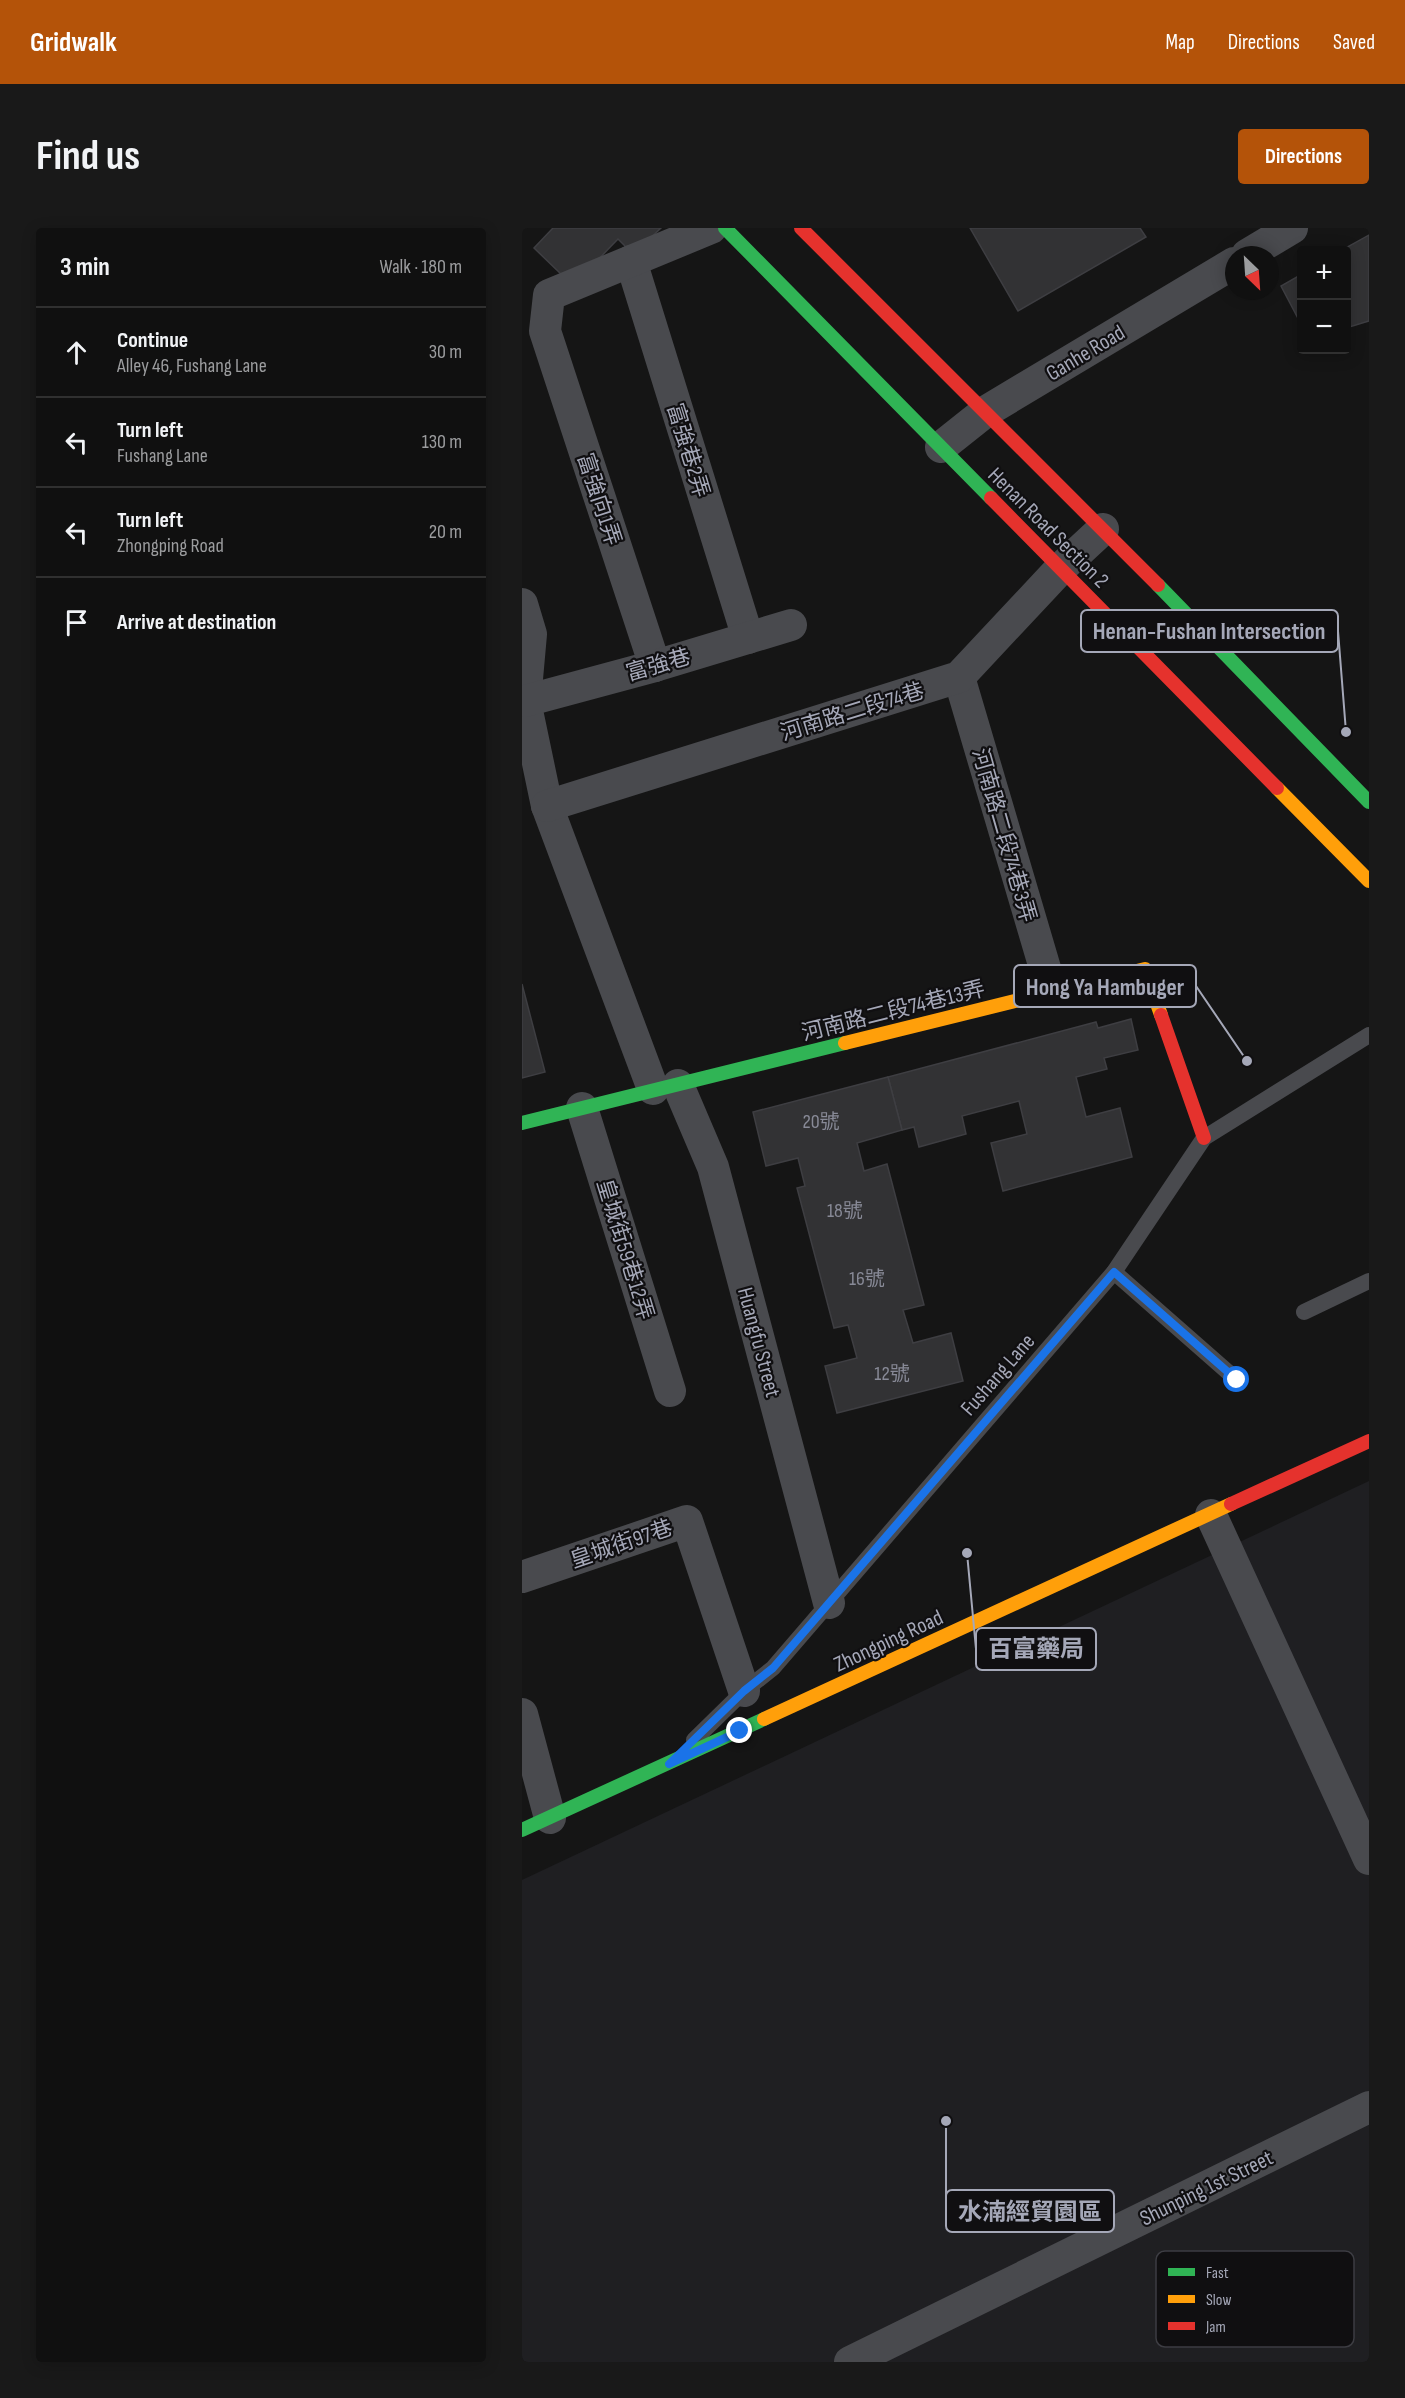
<!DOCTYPE html>
<html lang="en">
<head>
<meta charset="utf-8">
<style>
  body { margin:0; font-family:"Sofia Sans Condensed","Noto Sans TC",sans-serif; background:#191919; color:#f1f3f6 }
  .controls { position:absolute; right:18px; top:18px; display:grid; overflow:hidden; border-radius:6px; box-shadow:0 3px 15px #0003 }
  .controls button { width:54px; height:54px; display:grid; place-items:center; padding:0; border:0; border-bottom:2px solid #303030; background:#101010; color:#f1f3f6; font:30px sans-serif }
  .compass { position:absolute; left:703px; top:18px; width:54px; height:54px; border-radius:50%; background:#101010; box-shadow:0 3px 15px #0003; rotate:155deg }
  .stop { position:absolute; width:18px; height:18px; margin:-14px; border:4px solid #1a73e8; border-radius:50%; background:#fff }
  .stop.end { background:#1a73e8; border-color:#fff; box-shadow:0 2px 6px #0008 }
  .list { margin:0; padding:0; list-style:none }
  h2 { display:flex; justify-content:space-between; align-items:center; height:78px; margin:0; padding:0 24px; font-size:26px }
  h2 small { font-size:20px; font-weight:400; color:#9c9d9f }
  .list li { display:grid; grid-template-columns:39px 1fr auto; gap:18px; align-items:center; box-sizing:border-box; height:90px; padding:0 24px; border-top:2px solid #303030 }
  .list b { display:block; font-size:22px; white-space:nowrap }
  .list p { margin:0; font-size:20px; white-space:nowrap; color:#9c9d9f }
  .list em { font-size:20px; font-style:normal; color:#9c9d9f }
  .icon { flex:none; width:33px; height:33px; fill:none; stroke:currentColor; stroke-width:2; stroke-linecap:round; stroke-linejoin:round }
  .map { position:relative; flex:none; width:847px; height:2134px; overflow:hidden; border-radius:6px }
  header { display:flex; align-items:center; gap:36px; box-sizing:border-box; height:84px; padding:0 30px; background:#b45309; color:#fff }
  header strong { font-size:28px }
  nav { display:flex; gap:33px; margin-inline-start:auto; font-size:21px }
  .intro { display:flex; align-items:center; justify-content:space-between; box-sizing:border-box; height:144px; padding:0 36px }
  h1 { margin:0; font-size:42px }
  .button { padding:15px 27px; border-radius:6px; background:#b45309; color:#fff; font-size:21px; font-weight:700 }
  main { display:flex; gap:36px; padding:0 36px }
  aside { flex:1; background:#101010; border-radius:6px; box-shadow:0 3px 15px #0003 }
  .map>svg:first-child { display:block }
  .built { fill:#1f1f22 }
  .building { fill:#323234; stroke:#3e3e42; stroke-width:1.5 }
  .lines { fill:none; stroke-linecap:round; stroke-linejoin:round }
  .lane { stroke:#494a4e; stroke-width:16 }
  .street { stroke:#494a4e; stroke-width:32 }
  .fast { stroke:#30b455; stroke-width:14 }
  .slow { stroke:#ff9f0a; stroke-width:14 }
  .jam { stroke:#e5322d; stroke-width:14 }
  .route { stroke:#1a73e8; stroke-width:8 }
  .labels { text-anchor:middle; stroke-width:4.5; stroke-linejoin:round; paint-order:stroke }
  .number-label { font-size:20px; fill:#888a97 }
  .street-label { font-size:22px; fill:#a5a8b8; stroke:#100f11 }
  .key { fill:#100f11; stroke:#3d3d43; stroke-width:1.5 }
  .key-label { font-size:16px; fill:#a5a8b8 }
  .leader { fill:none; stroke:#a5a8b8; stroke-width:2 }
  .callout-dot { fill:#a5a8b8; stroke:#100f11; stroke-width:2 }
  .callout { fill:#100f11; stroke:#a5a8b8; stroke-width:2 }
  .callout-label { font-size:24px; text-anchor:middle; font-weight:bold; fill:#a5a8b8 }
</style>
</head>
<body>
<header>
<strong>Gridwalk</strong>
<nav><a>Map</a><a>Directions</a><a>Saved</a></nav>
</header>
<div class="intro"><h1>Find us</h1><a class="button">Directions</a></div>
<main>
<aside>
<h2>3 min<small>Walk · 180 m</small></h2>
<ul class="list">
<li><svg class="icon" aria-label="ahead" viewBox="0 0 24 24"><path d="M12 20V5M6 11l6-6 6 6"/></svg><div><b>Continue</b><p>Alley 46, Fushang Lane</p></div><em>30 m</em></li>
<li><svg class="icon" aria-label="left" viewBox="0 0 24 24"><path d="M17 20v-9H6M10 6l-5 5 5 5"/></svg><div><b>Turn left</b><p>Fushang Lane</p></div><em>130 m</em></li>
<li><svg class="icon" aria-label="left" viewBox="0 0 24 24"><path d="M17 20v-9H6M10 6l-5 5 5 5"/></svg><div><b>Turn left</b><p>Zhongping Road</p></div><em>20 m</em></li>
<li><svg class="icon" aria-label="arrive" viewBox="0 0 24 24"><path d="M6 21V4h12l-3 4 3 4H6"/></svg><div><b>Arrive at destination</b></div></li>
</ul>
</aside>
<div class="map">
<svg width="847" height="2134" viewBox="0 0 847 2134">
  <rect width="100%" height="100%" fill="#151515"/>
  <path class="built" d="M847 1253V2134H0V1652Z"/>
  <g class="building">
    <path d="M31 0H139L111 26 96 11 65 43 41 48 12 20Z"/>
    <path d="M448 0H618L624 9 496 83Z"/>
    <path d="M847 7V93L824 100V22H820Z"/>
    <path d="M780 46V98L759 58Z"/>
    <path d="M0 756 23 844 0 850Z"/>
    <path d="M609 791 616 822 582 830 585 841 554 849 564 889 598 880 610 929 481 963 469 915 505 906 497 873 440 888 444 906 397 919 392 899 380 902 366 849 574 794 576 800Z"/>
    <path d="M366 849 380 902 335 915 342 943 365 936 402 1077 381 1082 391 1115 429 1105 441 1153 315 1185 303 1138 335 1130 326 1097 312 1100 275 960 283 958 276 930 244 938 231 884Z"/>
  </g>
  <g class="lines">
    <g class="lane">
      <path d="M592 1044 715 1152"/>
      <path d="M782 1084 847 1053"/>
      <path d="M172 1512 222 1463 251 1440 592 1044 682 910 847 807"/>
    </g>
    <g class="street">
      <path d="M725 27 770 0"/>
      <path d="M109 33 226 410"/>
      <path d="M419 219 463 184 712 35"/>
      <path d="M0 376 9 406 3 473 25 578 131 861"/>
      <path d="M133 438 23 103 27 67 189 0"/>
      <path d="M437 449 530 764"/>
      <path d="M3 473 133 438 269 397"/>
      <path d="M25 578 437 449 539 340 581 301"/>
      <path d="M156 857 191 939 307 1375"/>
      <path d="M60 880 148 1163"/>
      <path d="M689 1287 847 1631"/>
      <path d="M0 1349 165 1293 222 1463"/>
      <path d="M0 1486 28 1590"/>
      <path d="M328 2134 847 1879"/>
    </g>
    <g class="fast">
      <path d="M203 0 469 270"/>
      <path d="M636 357 847 574"/>
      <path d="M0 895 323 815"/>
      <path d="M0 1602 242 1491"/>
    </g>
    <g class="slow">
      <path d="M755 560 847 653"/>
      <path d="M323 815 623 741 639 787"/>
      <path d="M242 1491 709 1276"/>
    </g>
    <g class="jam">
      <path d="M279 0 636 357"/>
      <path d="M469 270 755 560"/>
      <path d="M639 787 682 910"/>
      <path d="M709 1276 847 1213"/>
    </g>
  </g>
  <g class="lines">
    <path class="route" d="M218 1503 147 1536 222 1463 251 1440 592 1044 715 1152"/>
  </g>
  <g class="labels">
    <g class="number-label">
      <text x="299" y="900">20號</text>
      <text x="323" y="989">18號</text>
      <text x="345" y="1057">16號</text>
      <text x="370" y="1152">12號</text>
    </g>
    <g class="street-label">
      <text transform="translate(563 124) rotate(-31)" y="8">Ganhe Road</text>
      <text transform="translate(167 222) rotate(73)" y="8">富強巷2弄</text>
      <text transform="translate(78 271) rotate(72)" y="8">富強向1弄</text>
      <text transform="translate(527 299) rotate(45)" y="8">Henan Road Section 2</text>
      <text transform="translate(136 436) rotate(-16)" y="8">富強巷</text>
      <text transform="translate(330 483) rotate(-17)" y="8">河南路二段74巷</text>
      <text transform="translate(483 607) rotate(74)" y="8">河南路二段74巷3弄</text>
      <text transform="translate(371 782) rotate(-14)" y="8">河南路二段74巷13弄</text>
      <text transform="translate(104 1021) rotate(73)" y="8">皇城街59巷12弄</text>
      <text transform="translate(238 1114) rotate(75)" y="8">Huangfu Street</text>
      <text transform="translate(475 1146) rotate(-49)" y="8">Fushang Lane</text>
      <text transform="translate(99 1315) rotate(-19)" y="8">皇城街97巷</text>
      <text transform="translate(366 1412) rotate(-25)" y="8">Zhongping Road</text>
      <text transform="translate(684 1959) rotate(-26)" y="8">Shunping 1st Street</text>
    </g>
  </g>
  <rect x="634" y="2023" width="198" height="96" rx="9" class="key"/>
  <rect x="646" y="2040" width="27" height="8" fill="#30b455"/>
  <rect x="646" y="2067" width="27" height="8" fill="#ff9f0a"/>
  <rect x="646" y="2094" width="27" height="8" fill="#e5322d"/>
  <g class="key-label">
    <text x="684" y="2050">Fast</text>
    <text x="684" y="2077">Slow</text>
    <text x="684" y="2104">Jam</text>
  </g>
  <path class="leader" d="M824 504L816 403M725 833L674 758M445 1325L454 1421M424 1893L424 1983"/>
  <g class="callout-dot">
    <circle cx="824" cy="504" r="6"/>
    <circle cx="725" cy="833" r="6"/>
    <circle cx="445" cy="1325" r="6"/>
    <circle cx="424" cy="1893" r="6"/>
  </g>
  <g class="callout">
    <rect x="559" y="382" width="257" height="42" rx="6"/>
    <rect x="492" y="737" width="182" height="42" rx="6"/>
    <rect x="454" y="1400" width="120" height="42" rx="6"/>
    <rect x="424" y="1962" width="168" height="42" rx="6"/>
  </g>
  <g class="callout-label">
    <text x="687" y="411">Henan-Fushan Intersection</text>
    <text x="583" y="767">Hong Ya Hambuger</text>
    <text x="514" y="1429">百富藥局</text>
    <text x="508" y="1992">水湳經貿園區</text>
  </g>
</svg>
<div class="controls">
<button>+</button>
<button>−</button>
</div>
<svg class="compass" viewBox="-18 -18 36 36"><path d="M0-13l5 13h-10z" fill="#e53935"/><path d="M0 13l5-13h-10z" fill="#9c9d9f"/></svg>
<div class="stop" style="left:715px;top:1152px"></div>
<div class="stop end" style="left:218px;top:1503px"></div>
</div>
</main>
</body>
</html>
